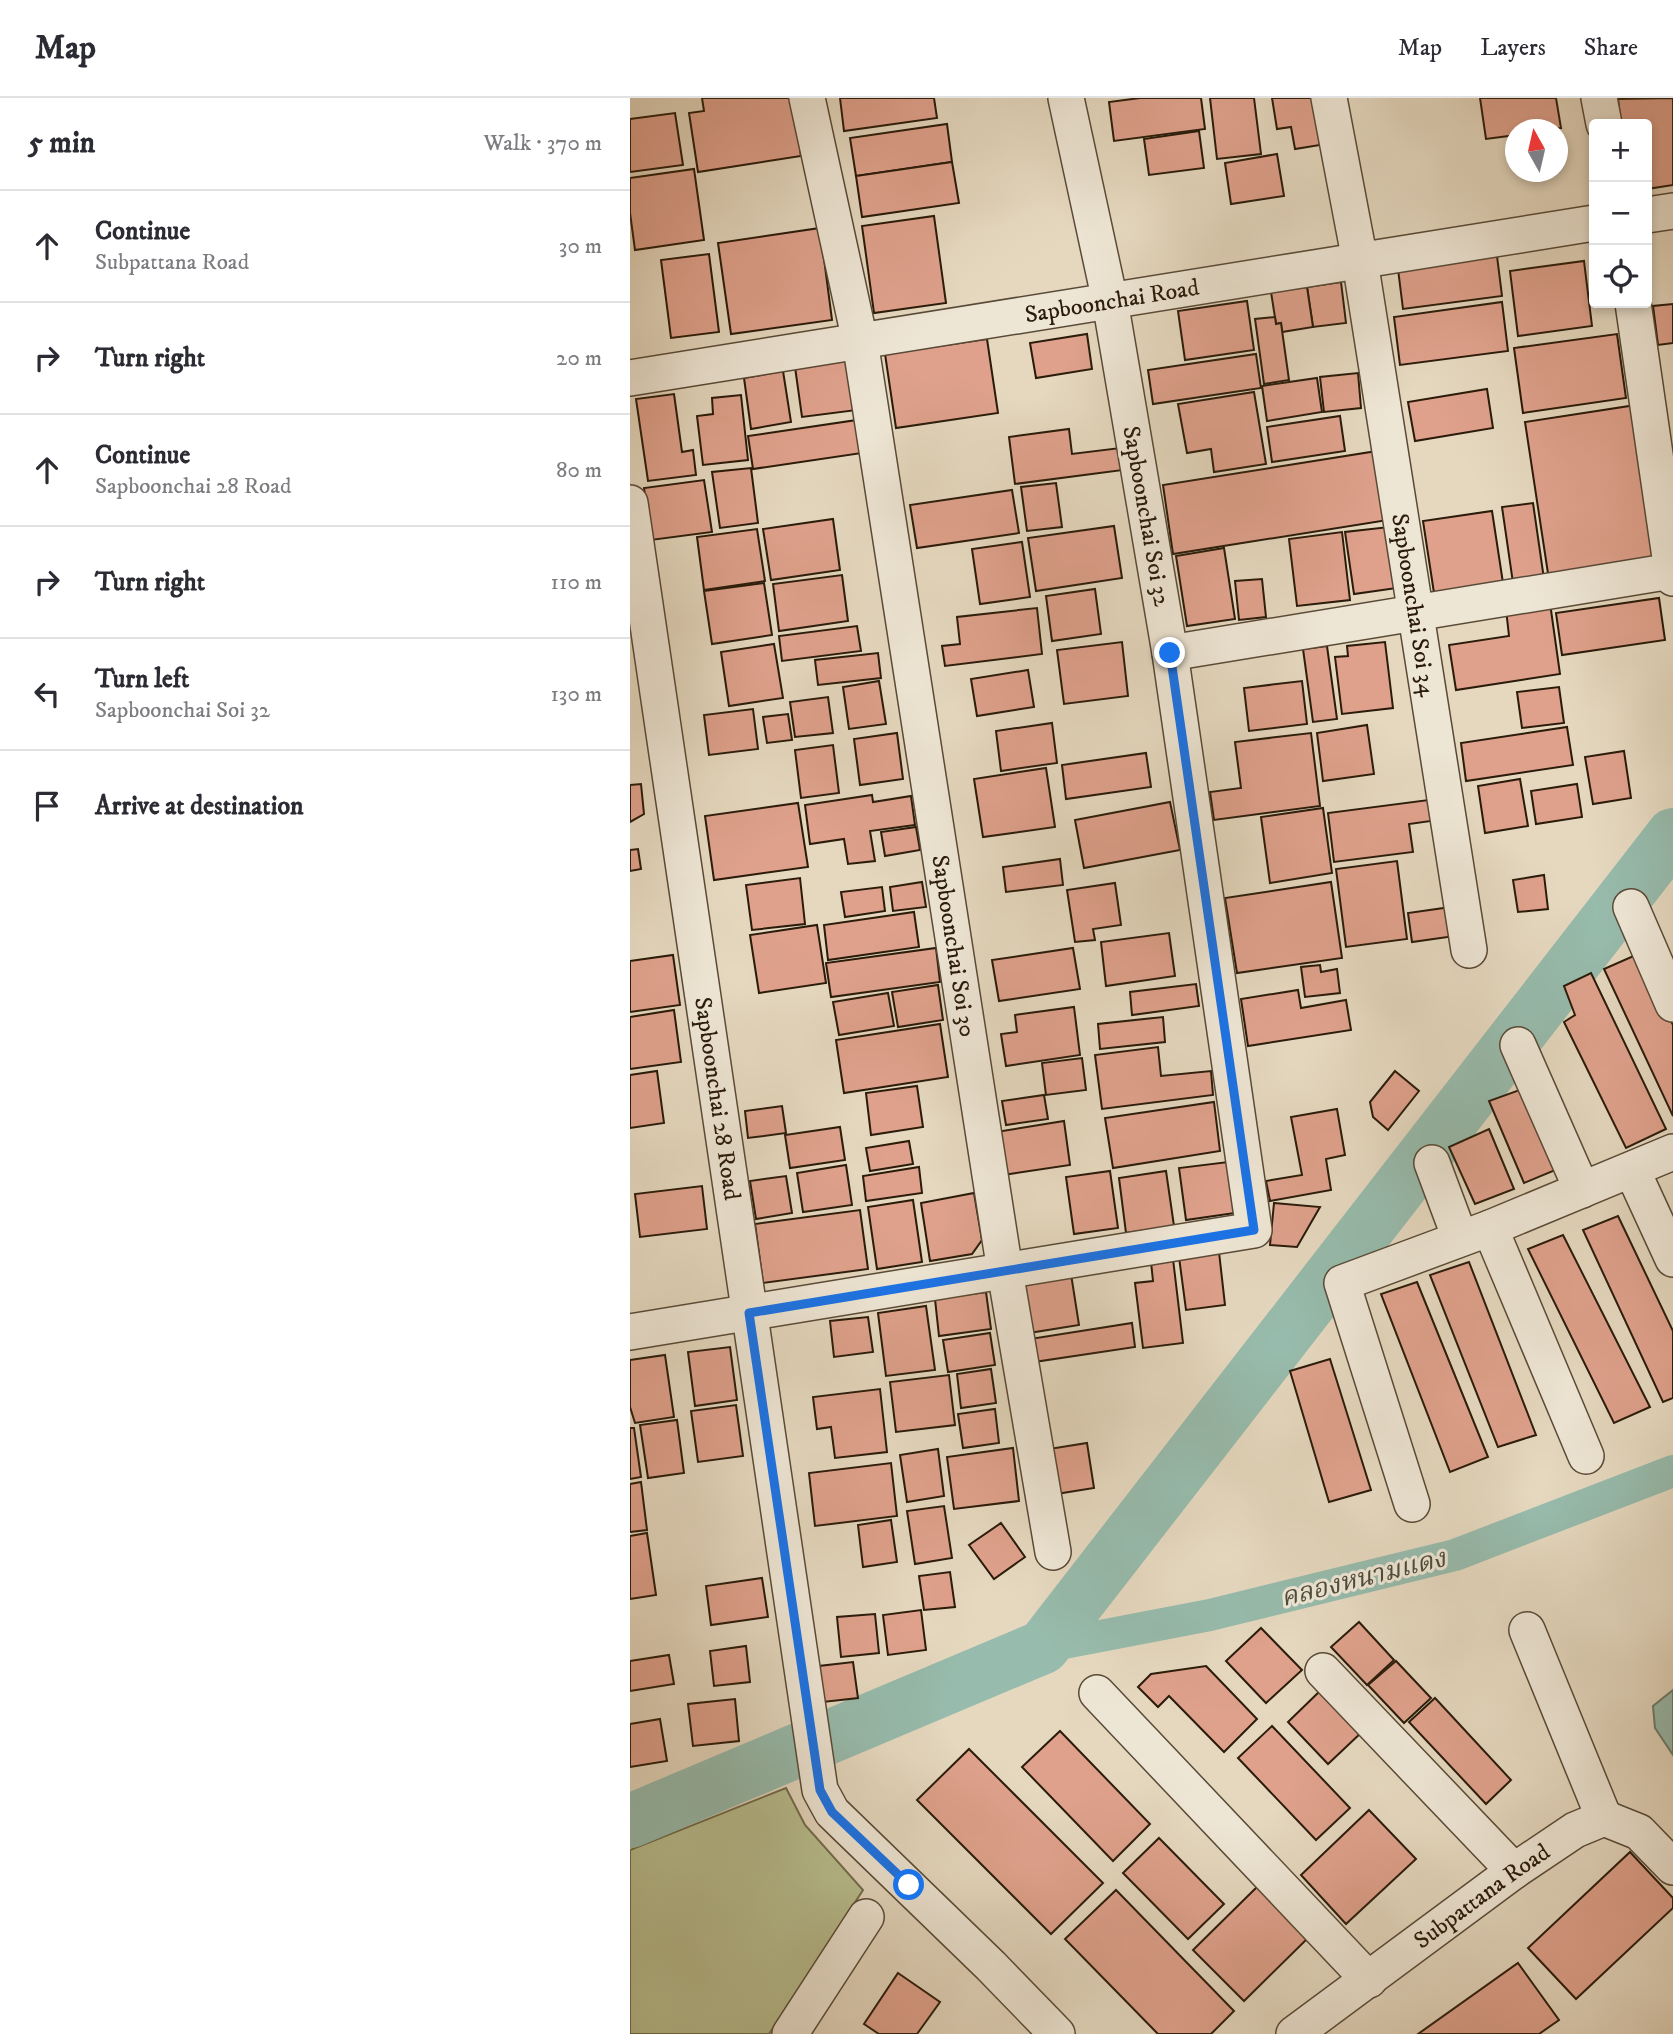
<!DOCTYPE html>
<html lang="en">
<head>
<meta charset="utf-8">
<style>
  body { margin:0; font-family:"IM FELL DW Pica","Noto Serif Thai",serif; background:#f7f7f7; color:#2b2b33 }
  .controls { position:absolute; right:21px; top:21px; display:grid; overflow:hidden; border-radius:7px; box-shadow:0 4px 10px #0003 }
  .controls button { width:63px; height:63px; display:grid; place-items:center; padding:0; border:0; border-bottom:2px solid #e1e1e2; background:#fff; color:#2b2b33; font:35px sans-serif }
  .compass { position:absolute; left:875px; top:21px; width:63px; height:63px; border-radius:50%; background:#fff; box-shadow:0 4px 10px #0003; rotate:352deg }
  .stop { position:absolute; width:21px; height:21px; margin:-16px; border:5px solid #1a73e8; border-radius:50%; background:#fff }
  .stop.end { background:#1a73e8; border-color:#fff; box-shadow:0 2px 7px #0008 }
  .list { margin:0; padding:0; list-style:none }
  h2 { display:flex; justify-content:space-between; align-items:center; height:91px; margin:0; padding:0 28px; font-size:30px }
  h2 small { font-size:23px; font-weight:400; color:#7c7c81 }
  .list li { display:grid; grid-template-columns:46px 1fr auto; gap:21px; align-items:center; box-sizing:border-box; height:112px; padding:0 28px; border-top:2px solid #e1e1e2 }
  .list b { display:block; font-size:26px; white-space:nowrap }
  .list p { margin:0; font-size:23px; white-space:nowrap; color:#7c7c81 }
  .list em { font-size:23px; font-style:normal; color:#7c7c81 }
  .icon { flex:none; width:38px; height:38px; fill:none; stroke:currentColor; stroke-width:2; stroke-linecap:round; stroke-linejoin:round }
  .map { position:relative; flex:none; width:1043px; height:1936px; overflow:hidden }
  header { display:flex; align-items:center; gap:42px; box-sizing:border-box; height:98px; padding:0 35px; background:#fff; border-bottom:2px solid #e1e1e2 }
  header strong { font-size:33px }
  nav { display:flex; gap:38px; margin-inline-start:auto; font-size:24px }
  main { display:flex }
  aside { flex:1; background:#fff }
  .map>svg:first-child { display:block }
  .green { fill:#b8be8f; stroke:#716c4c; stroke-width:2 }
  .water { fill:#97bbac; stroke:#6b7b6b; stroke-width:2 }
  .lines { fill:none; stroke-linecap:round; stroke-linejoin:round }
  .canal { stroke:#97bbac; stroke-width:32 }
  .river { stroke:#97bbac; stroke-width:54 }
  .building { fill:#dfa18c; stroke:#2a1b0a; stroke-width:2 }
  .minor-casing { stroke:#594a37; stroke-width:38 }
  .minor { stroke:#eee6d5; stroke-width:35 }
  .route { stroke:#1a73e8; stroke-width:9 }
  .labels { text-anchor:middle; stroke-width:6; stroke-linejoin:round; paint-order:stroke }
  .street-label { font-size:24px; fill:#2a1b0a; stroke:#eee6d5 }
  .water-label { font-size:26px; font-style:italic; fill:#4b4b3b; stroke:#eee6d5 }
</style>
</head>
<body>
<header>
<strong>Map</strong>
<nav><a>Map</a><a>Layers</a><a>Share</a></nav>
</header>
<main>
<aside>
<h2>5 min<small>Walk · 370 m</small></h2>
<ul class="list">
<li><svg class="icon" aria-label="ahead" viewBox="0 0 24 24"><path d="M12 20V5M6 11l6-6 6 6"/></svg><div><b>Continue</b><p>Subpattana Road</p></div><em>30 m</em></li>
<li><svg class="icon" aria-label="right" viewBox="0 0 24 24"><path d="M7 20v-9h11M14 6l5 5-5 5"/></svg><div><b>Turn right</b></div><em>20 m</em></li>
<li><svg class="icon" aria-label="ahead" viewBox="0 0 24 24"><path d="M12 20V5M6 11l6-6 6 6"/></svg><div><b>Continue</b><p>Sapboonchai 28 Road</p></div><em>80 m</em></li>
<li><svg class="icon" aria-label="right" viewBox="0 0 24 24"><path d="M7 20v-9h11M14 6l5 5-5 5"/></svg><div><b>Turn right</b></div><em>110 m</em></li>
<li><svg class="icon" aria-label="left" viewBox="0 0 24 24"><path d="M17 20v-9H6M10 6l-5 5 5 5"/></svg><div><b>Turn left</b><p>Sapboonchai Soi 32</p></div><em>130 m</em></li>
<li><svg class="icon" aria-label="arrive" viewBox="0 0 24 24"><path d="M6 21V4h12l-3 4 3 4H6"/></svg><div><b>Arrive at destination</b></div></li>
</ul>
</aside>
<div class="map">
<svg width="1043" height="1936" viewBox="0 0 1043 1936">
  <rect width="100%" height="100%" fill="#e5d8bf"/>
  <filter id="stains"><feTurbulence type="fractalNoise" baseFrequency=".00286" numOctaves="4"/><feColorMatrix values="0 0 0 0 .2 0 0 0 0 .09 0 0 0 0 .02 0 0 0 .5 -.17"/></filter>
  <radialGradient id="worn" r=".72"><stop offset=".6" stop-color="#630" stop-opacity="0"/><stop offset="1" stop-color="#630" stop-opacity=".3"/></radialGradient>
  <path class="green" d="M156 1690 175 1727 233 1792 139 1936H0V1752Z"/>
  <path class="water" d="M1043 1592V1657L1025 1630 1023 1608Z"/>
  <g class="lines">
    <path class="canal" d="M413 1549 580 1517 825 1457 1043 1373"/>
    <path class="river" d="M0 1723 413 1549 1043 737"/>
  </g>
  <g class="building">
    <path d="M72 0H163L171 58 68 74 59 15 74 13Z"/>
    <path d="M210 0H304L307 20 214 33Z"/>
    <path d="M510 0H571L575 31 484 43 479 4Z"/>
    <path d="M580 0H624L631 56 587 61Z"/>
    <path d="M642 0H683L690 47 665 51 661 29 647 31Z"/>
    <path d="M850 0H926L931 30 886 32V37L856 41Z"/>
    <path d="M1043 0V87L1017 91V26H991L988 1Z"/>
    <path d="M45 15 53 67 0 74V21Z"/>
    <path d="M317 26 322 64 226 78 220 40Z"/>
    <path d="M569 33 574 70 519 77 514 41Z"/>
    <path d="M647 56 654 98 601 106 595 65Z"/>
    <path d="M322 64 329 105 232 119 226 78Z"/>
    <path d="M64 71 74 142 5 152 0 115V80Z"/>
    <path d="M304 118 316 205 244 215 232 128Z"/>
    <path d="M190 130 202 222 101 236 88 145Z"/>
    <path d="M866 150 872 198 773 211 767 163Z"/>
    <path d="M79 156 89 234 41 240 31 162Z"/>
    <path d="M954 163 962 228 888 238 880 173Z"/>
    <path d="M711 184 716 225 683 229 677 189Z"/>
    <path d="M677 189 683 229 652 234 651 225 646 226 641 194Z"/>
    <path d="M617 203 624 252 555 262 548 213Z"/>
    <path d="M872 204 878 253 770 267 764 219Z"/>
    <path d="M1043 206V245L1028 247 1023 208Z"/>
    <path d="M645 219 646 226 651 225 659 282 634 286 625 221Z"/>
    <path d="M457 236 462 271 406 280 400 245Z"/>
    <path d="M987 236 996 300 893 315 884 250Z"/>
    <path d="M357 241 368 315 266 330 255 256Z"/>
    <path d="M626 256 631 290 523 306 518 272Z"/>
    <path d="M221 262 227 312 172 319 165 269Z"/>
    <path d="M153 273 161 324 121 331 114 280Z"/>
    <path d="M728 275 731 310 694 314 690 279Z"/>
    <path d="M687 280 692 314 637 323 632 288Z"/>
    <path d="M857 291 863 330 785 343 778 304Z"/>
    <path d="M624 294 636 366 584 374 581 351 557 355 548 306Z"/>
    <path d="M44 296 52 354 63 352 66 377 18 383 6 301Z"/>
    <path d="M111 297 118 362 73 367 67 318 83 316 82 300Z"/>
    <path d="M1006 307 1030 465 919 482 895 324Z"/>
    <path d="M710 318 715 353 642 364 637 329Z"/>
    <path d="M227 322 232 355 123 371 118 338Z"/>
    <path d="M439 331 442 356 490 350 493 372 385 386 379 339Z"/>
    <path d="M747 353 758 422 543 456 533 387Z"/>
    <path d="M121 370 128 425 90 430 82 374Z"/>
    <path d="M74 382 82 434 21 442 14 390Z"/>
    <path d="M426 385 432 429 397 433 391 389Z"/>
    <path d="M382 392 389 435 287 450 280 407Z"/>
    <path d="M903 405 914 481 883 485 872 409Z"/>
    <path d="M862 413 873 485 804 495 793 423Z"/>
    <path d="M203 421 210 472 141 482 133 431Z"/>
    <path d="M484 428 492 480 406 493 398 440Z"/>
    <path d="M759 429 767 490 724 496 715 434Z"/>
    <path d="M127 431 135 483 74 492 67 439Z"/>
    <path d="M712 434 720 502 667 508 659 441Z"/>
    <path d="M392 444 400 499 350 506 342 451Z"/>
    <path d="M594 450 605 521 557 528 546 458Z"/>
    <path d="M212 477 218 523 149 533 143 486Z"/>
    <path d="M632 481 636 519 609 522 605 483Z"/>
    <path d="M134 485 142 537 82 546 74 493Z"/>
    <path d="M465 491 471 536 422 543 416 498Z"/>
    <path d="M1029 500 1035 542 932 557 926 515Z"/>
    <path d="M920 505 930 576 826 592 819 547 879 538 876 511Z"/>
    <path d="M407 510 412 556 315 568 312 548 330 546 327 519Z"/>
    <path d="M227 528 231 553 152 563 149 538Z"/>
    <path d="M492 544 498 598 434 606 427 552Z"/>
    <path d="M755 544 763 610 712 616 705 559 718 558 717 548Z"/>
    <path d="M144 546 153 600 99 608 91 554Z"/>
    <path d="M697 548 707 621 683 624 673 551Z"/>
    <path d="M248 555 251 580 188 587 185 562Z"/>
    <path d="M398 572 404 609 347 618 341 581Z"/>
    <path d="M249 583 256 626 219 631 213 589Z"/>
    <path d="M672 583 677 626 619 633 614 590Z"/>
    <path d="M929 589 934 625 892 630 887 594Z"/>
    <path d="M198 599 203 635 165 639 160 604Z"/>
    <path d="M123 611 128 651 79 657 74 617Z"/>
    <path d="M158 616 162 642 137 645 133 619Z"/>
    <path d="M422 625 427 665 371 673 366 633Z"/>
    <path d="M737 627 744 676 693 683 687 635Z"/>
    <path d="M937 629 943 667 836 683 831 645Z"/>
    <path d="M267 635 273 681 230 687 224 641Z"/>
    <path d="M681 635 690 708 584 722 580 694 611 690 605 644Z"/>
    <path d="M203 647 209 695 171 700 165 652Z"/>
    <path d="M994 653 1001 700 963 706 955 659Z"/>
    <path d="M516 655 521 689 436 701 432 667Z"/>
    <path d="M416 670 425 729 353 739 344 681Z"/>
    <path d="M890 681 898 728 855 735 848 688Z"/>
    <path d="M11 686 14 716 0 724V687Z"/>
    <path d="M947 686 952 719 906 726 901 693Z"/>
    <path d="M242 697 243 704 281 698 285 727 240 733 245 763 218 766 214 741 180 746 175 707Z"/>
    <path d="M806 701 808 722 779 726 783 754 704 764 698 715Z"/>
    <path d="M540 704 550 752 454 770 445 722Z"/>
    <path d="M168 705 178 769 84 782 75 718Z"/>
    <path d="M693 710 702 775 640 785 631 719Z"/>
    <path d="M286 729 290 752 255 758 251 734Z"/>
    <path d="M8 751 11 771 0 773V752Z"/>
    <path d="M430 761 433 787 376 794 373 769Z"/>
    <path d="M767 763 777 841 716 849 706 771Z"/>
    <path d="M914 777 918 811 888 814 883 782Z"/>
    <path d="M170 780 175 826 122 832 116 787Z"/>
    <path d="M292 784 296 809 263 813 260 789Z"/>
    <path d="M701 784 712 860 607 875 595 800Z"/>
    <path d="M485 785 491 827 463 831 465 842 445 844 437 792Z"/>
    <path d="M252 789 255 813 215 819 211 794Z"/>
    <path d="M821 809 825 838 782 844 778 815Z"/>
    <path d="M284 814 289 849 198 862 194 827Z"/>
    <path d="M187 827 196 885 129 895 120 837Z"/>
    <path d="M539 835 545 878 476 888 471 844Z"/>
    <path d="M306 850 310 884 201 899 196 865Z"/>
    <path d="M443 850 450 891 369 903 362 862Z"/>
    <path d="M1008 856 1043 927V1018L974 871Z"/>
    <path d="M43 857 50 907 0 914V863Z"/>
    <path d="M690 867 691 874 707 871 710 895 675 899 671 869Z"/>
    <path d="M961 875 1036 1031 996 1050 934 924 945 917 934 888Z"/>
    <path d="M566 886 569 908 502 917 500 894Z"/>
    <path d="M308 887 313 922 268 929 262 894Z"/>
    <path d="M668 892 671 910 716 902 721 932 618 948 611 901Z"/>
    <path d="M258 895 264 928 209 937 203 904Z"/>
    <path d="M444 909 450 957 376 968 371 936 387 934 385 917Z"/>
    <path d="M44 912 51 964 0 971V919Z"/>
    <path d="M533 919 535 944 470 951 468 926Z"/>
    <path d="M310 926 318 979 214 995 206 942Z"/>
    <path d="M528 949 531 978 581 973 583 997 472 1011 465 957Z"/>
    <path d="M452 960 456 992 416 997 412 965Z"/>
    <path d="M27 973 34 1025 0 1030V977Z"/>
    <path d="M765 973 789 993 758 1032 743 1019 740 1004Z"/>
    <path d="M287 988 293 1029 241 1037 236 995Z"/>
    <path d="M898 989 935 1068 894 1085 859 1003Z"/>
    <path d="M414 997 418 1021 376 1027 372 1003Z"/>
    <path d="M584 1004 590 1053 483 1070 475 1020Z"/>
    <path d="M152 1008 156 1035 118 1040 115 1013Z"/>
    <path d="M707 1011 715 1057 696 1061 701 1092 640 1103 636 1083 672 1077 661 1019Z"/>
    <path d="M434 1023 440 1067 373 1077 366 1034Z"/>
    <path d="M210 1029 215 1062 160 1070 155 1037Z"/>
    <path d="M859 1031 884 1091 845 1106 819 1049Z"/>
    <path d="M279 1043 283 1066 240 1073 236 1050Z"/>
    <path d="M598 1064 605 1115 556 1122 549 1070Z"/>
    <path d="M216 1067 222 1107 173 1114 167 1075Z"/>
    <path d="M289 1069 292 1095 236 1103 233 1078Z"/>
    <path d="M480 1073 488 1130 444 1136 436 1079Z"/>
    <path d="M536 1073 544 1128 496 1135 489 1080Z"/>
    <path d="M156 1078 162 1115 126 1121 120 1083Z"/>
    <path d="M72 1088 77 1131 10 1139 5 1096Z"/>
    <path d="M344 1095 352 1142 342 1156 300 1163 291 1105Z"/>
    <path d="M283 1102 292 1164 247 1171 238 1109Z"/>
    <path d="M644 1105 690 1109 667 1149 640 1147Z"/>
    <path d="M230 1112 238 1171 133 1185 125 1126Z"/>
    <path d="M988 1118 1043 1233V1300L1033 1304 953 1132Z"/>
    <path d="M933 1137 1020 1309 984 1325 898 1151Z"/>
    <path d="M589 1154 595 1207 556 1212 549 1159Z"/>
    <path d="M543 1161 553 1245 513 1250 505 1185 523 1183 521 1164Z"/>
    <path d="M839 1164 906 1337 868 1349 800 1177Z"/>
    <path d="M441 1176 449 1227 399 1235 392 1184Z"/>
    <path d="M787 1184 858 1359 820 1374 751 1196Z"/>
    <path d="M356 1194 361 1231 309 1238 305 1201Z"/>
    <path d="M296 1208 305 1272 256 1278 248 1215Z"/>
    <path d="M238 1219 243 1254 204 1259 200 1223Z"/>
    <path d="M502 1225 505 1249 404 1264 400 1241Z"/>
    <path d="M360 1235 365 1267 318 1274 313 1242Z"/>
    <path d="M100 1249 107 1302 65 1308 58 1254Z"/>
    <path d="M35 1257 44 1319 5 1325 0 1309V1262Z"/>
    <path d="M700 1261 741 1392 699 1404 660 1273Z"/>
    <path d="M361 1271 366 1305 331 1310 327 1276Z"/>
    <path d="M319 1277 325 1327 266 1334 260 1284Z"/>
    <path d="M250 1291 257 1354 205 1360 201 1329 187 1331 183 1299Z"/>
    <path d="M106 1307 113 1358 68 1364 61 1313Z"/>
    <path d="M365 1311 369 1345 333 1350 328 1316Z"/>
    <path d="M47 1322 54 1375 18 1380 10 1327Z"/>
    <path d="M0 1330H4L11 1379 0 1381Z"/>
    <path d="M457 1345 464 1390 426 1396 419 1351Z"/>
    <path d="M383 1350 389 1403 324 1411 317 1359Z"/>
    <path d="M308 1351 314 1398 277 1404 270 1357Z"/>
    <path d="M261 1365 267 1418 185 1428 179 1375Z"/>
    <path d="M11 1384 17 1432 0 1434V1386Z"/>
    <path d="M314 1408 322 1460 285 1466 277 1413Z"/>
    <path d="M261 1422 267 1464 233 1469 228 1427Z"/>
    <path d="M371 1425 395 1459 364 1481 339 1447Z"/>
    <path d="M17 1435 26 1497 0 1501V1438Z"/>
    <path d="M320 1474 325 1509 294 1512 289 1478Z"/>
    <path d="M132 1480 138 1519 81 1527 76 1488Z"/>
    <path d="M291 1512 296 1552 258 1557 253 1517Z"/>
    <path d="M245 1516 249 1555 211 1559 207 1519Z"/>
    <path d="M729 1524 764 1562 737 1587 701 1549Z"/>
    <path d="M631 1530 672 1572 636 1605 596 1563Z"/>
    <path d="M116 1548 120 1584 84 1588 80 1553Z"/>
    <path d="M39 1557 44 1586 0 1593V1563Z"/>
    <path d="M766 1563 801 1600 774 1625 738 1587Z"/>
    <path d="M223 1564 228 1600 193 1604 189 1568Z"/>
    <path d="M576 1568 627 1621 594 1654 539 1598 528 1609 508 1589 521 1576Z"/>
    <path d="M692 1591 733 1633 698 1666 658 1624Z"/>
    <path d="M805 1600 881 1682 856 1706 779 1624Z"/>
    <path d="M105 1601 109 1643 63 1648 58 1606Z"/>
    <path d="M30 1621 37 1663 0 1669V1626Z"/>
    <path d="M642 1628 720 1710 686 1742 608 1660Z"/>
    <path d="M430 1633 520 1726 483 1763 392 1669Z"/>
    <path d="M339 1651 473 1785 421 1836 287 1702Z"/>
    <path d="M739 1712 786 1761 716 1826 671 1777Z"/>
    <path d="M529 1740 594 1806 558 1841 493 1775Z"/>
    <path d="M1000 1754 1043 1800V1810L946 1901 898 1850Z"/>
    <path d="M629 1787 680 1838 614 1903 563 1852Z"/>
    <path d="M486 1792 604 1913 581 1936H528L435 1841Z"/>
    <path d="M888 1865 929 1922 909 1936H788Z"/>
    <path d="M268 1875 310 1904 287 1936H249L234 1926Z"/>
  </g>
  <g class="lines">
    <g class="minor-casing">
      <g id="minor">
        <path id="s1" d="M177 0 230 243 375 1173 423 1454"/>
        <path id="s2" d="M699 0 730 163 839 852"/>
        <path d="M969 0 974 26"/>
        <path d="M1017 117 1043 113"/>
        <path d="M1003 205 1043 480"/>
        <path id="s3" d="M0 280 964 125"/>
        <path id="s4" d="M0 405 190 1692 202 1714 361 1868 427 1936"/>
        <path d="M540 555 1042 473"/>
        <path d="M1001 809 1043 906"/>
        <path d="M888 947 952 1092"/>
        <path d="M802 1065 830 1140"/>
        <path d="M1002 1072 1043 1161"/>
        <path d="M860 1130 956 1358"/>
        <path d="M0 1234 624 1132 540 555 480 203 436 0"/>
        <path d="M782 1406 712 1185 860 1130 1043 1054"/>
        <path d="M897 1532 974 1720"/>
        <path d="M693 1573 884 1773"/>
        <path d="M467 1595 739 1882"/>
        <path d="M160 1936 236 1819"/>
        <path id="s5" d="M664 1936 884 1773 945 1732 974 1720 1009 1734 1043 1769"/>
      </g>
    </g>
    <use href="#minor" class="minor"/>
  </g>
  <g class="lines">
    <path class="route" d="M279 1787 202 1714 190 1692 119 1215 624 1132 540 555"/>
  </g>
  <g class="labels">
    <g class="street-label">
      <text dy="8" stroke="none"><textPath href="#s3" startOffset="488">Sapboonchai Road</textPath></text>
      <text transform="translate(517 418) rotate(80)" y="8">Sapboonchai Soi 32</text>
      <text dy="8" stroke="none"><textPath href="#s2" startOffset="514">Sapboonchai Soi 34</textPath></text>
      <text dy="8" stroke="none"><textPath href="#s1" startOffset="861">Sapboonchai Soi 30</textPath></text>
      <text dy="8" stroke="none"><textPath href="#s4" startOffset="602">Sapboonchai 28 Road</textPath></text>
      <text dy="8" stroke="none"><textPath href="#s5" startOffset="233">Subpattana Road</textPath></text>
    </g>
    <g class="water-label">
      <text transform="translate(733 1479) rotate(-14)" y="9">คลองหนามแดง</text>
    </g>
  </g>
  <rect width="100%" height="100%" filter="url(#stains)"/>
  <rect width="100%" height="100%" fill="url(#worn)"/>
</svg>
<div class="controls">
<button>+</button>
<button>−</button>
<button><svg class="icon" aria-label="locate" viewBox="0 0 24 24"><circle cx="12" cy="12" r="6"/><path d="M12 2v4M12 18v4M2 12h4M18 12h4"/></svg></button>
</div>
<svg class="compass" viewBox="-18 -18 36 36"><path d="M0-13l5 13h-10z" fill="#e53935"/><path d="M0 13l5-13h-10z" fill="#7c7c81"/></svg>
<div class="stop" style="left:279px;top:1787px"></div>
<div class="stop end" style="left:540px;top:555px"></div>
</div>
</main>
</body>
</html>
